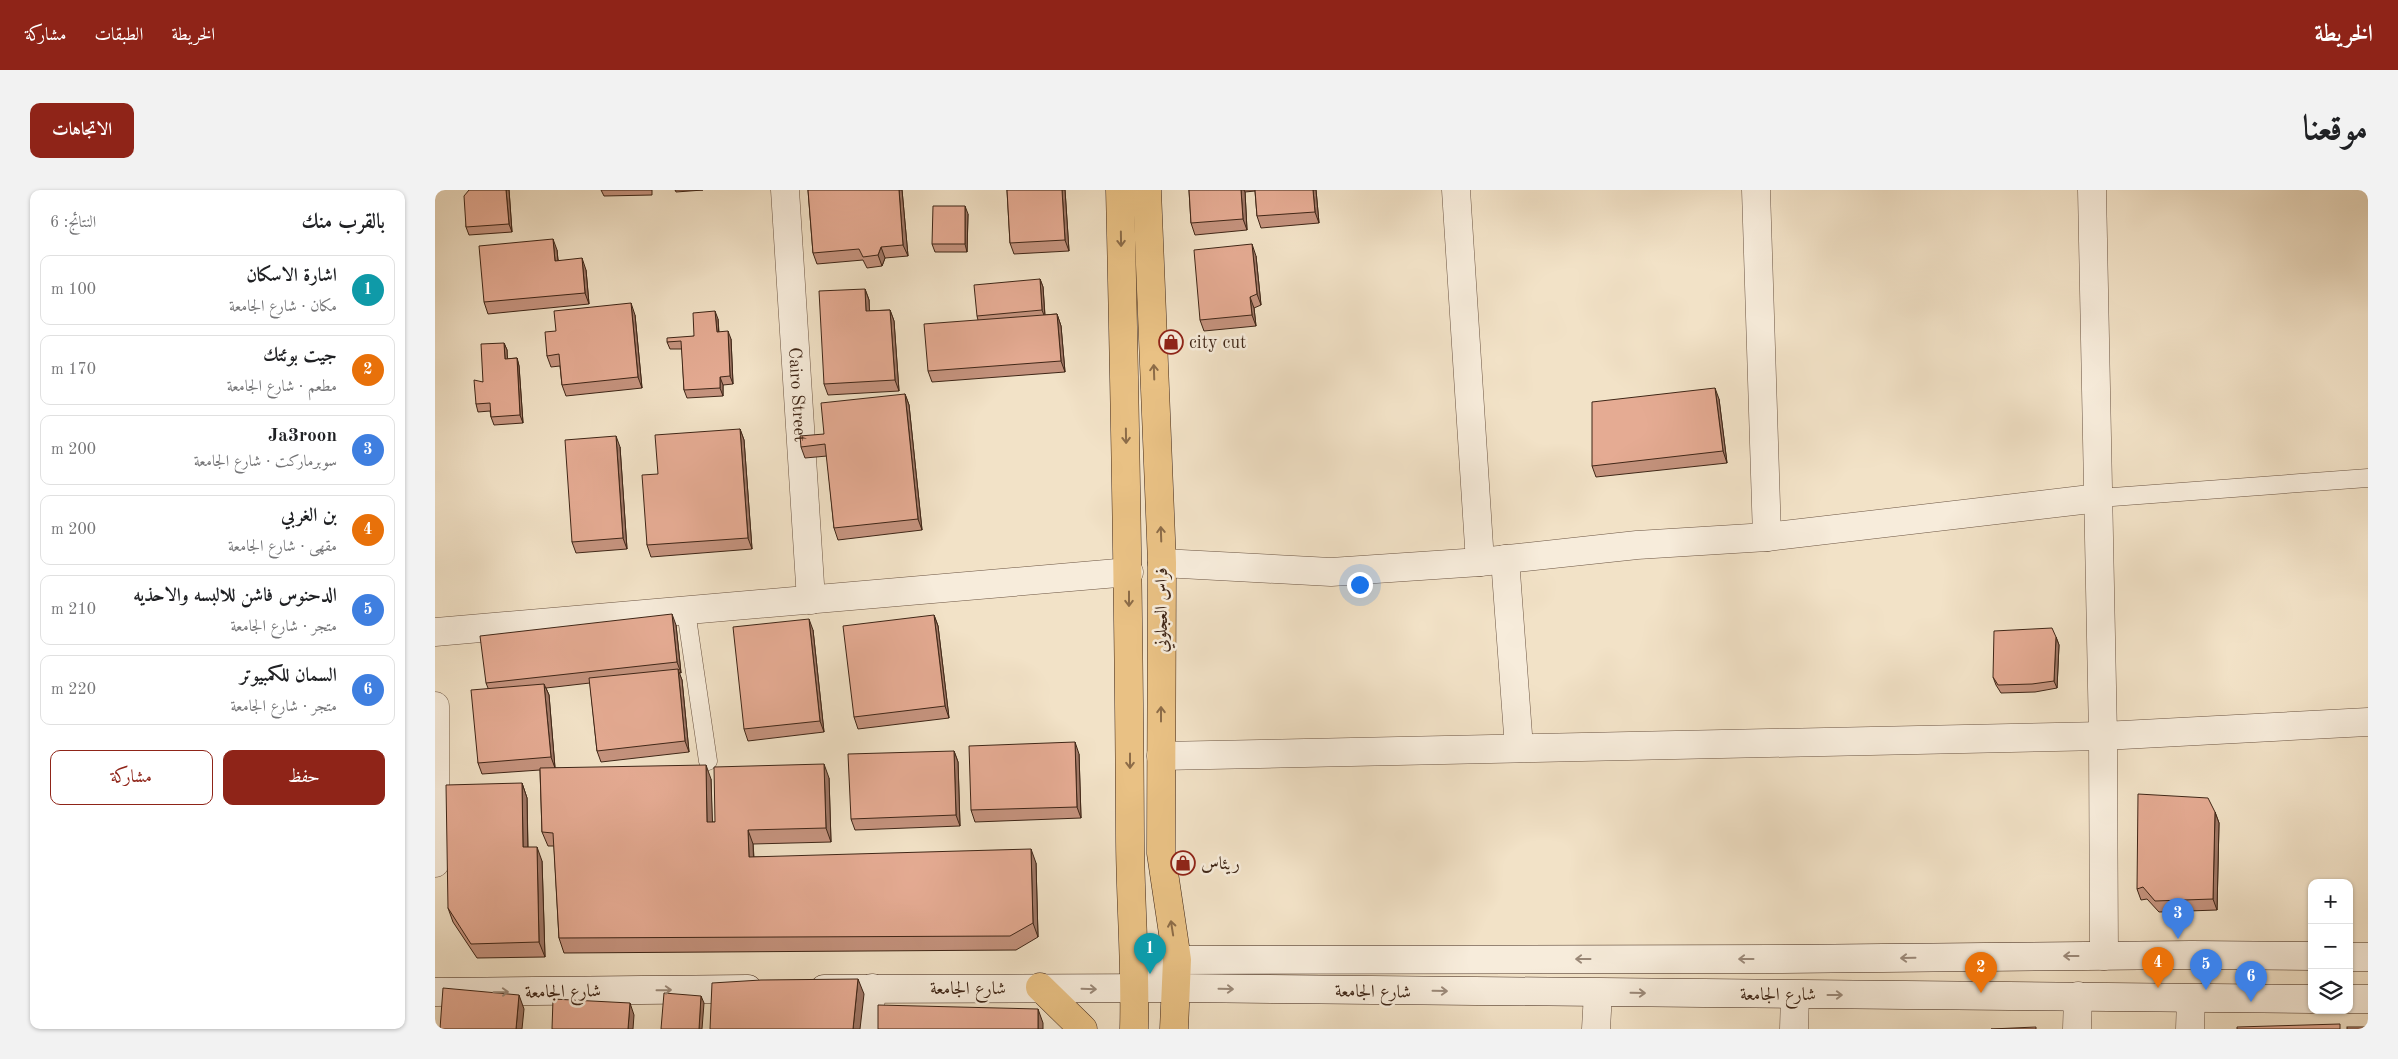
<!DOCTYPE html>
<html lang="ar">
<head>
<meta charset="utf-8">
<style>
  body { margin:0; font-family:"Old Standard TT",Amiri,serif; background:#f2f2f2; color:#202124; direction:rtl }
  .controls { position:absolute; right:15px; bottom:15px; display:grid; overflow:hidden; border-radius:10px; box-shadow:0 1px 4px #0004 }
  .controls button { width:45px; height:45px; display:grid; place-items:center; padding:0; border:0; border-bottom:1px solid #e0e0e0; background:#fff; color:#202124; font:25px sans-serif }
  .you { position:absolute; left:924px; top:394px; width:18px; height:18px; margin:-12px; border:4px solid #fff; border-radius:50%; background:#1a73e8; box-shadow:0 0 0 8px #1a73e833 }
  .badge { display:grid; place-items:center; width:32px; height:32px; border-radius:50%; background:#8f2418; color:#fff; font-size:16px; font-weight:700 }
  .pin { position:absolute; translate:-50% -41px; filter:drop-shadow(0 1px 2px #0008) }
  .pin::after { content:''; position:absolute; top:26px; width:18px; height:15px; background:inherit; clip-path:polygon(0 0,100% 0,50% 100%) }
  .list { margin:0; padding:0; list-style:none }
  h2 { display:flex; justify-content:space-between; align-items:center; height:65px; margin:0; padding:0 20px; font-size:21px }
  h2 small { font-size:16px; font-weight:400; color:#757577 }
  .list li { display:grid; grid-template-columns:32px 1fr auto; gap:15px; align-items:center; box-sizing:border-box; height:70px; margin:0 10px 10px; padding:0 10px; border:1px solid #e0e0e0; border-radius:10px }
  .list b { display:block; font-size:19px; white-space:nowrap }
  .list p { margin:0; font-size:16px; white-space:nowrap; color:#757577 }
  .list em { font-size:16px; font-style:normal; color:#757577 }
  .actions { display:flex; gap:10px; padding:15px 20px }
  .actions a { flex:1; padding:11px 0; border:1px solid #8f2418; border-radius:10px; text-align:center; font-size:18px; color:#8f2418 }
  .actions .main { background:#8f2418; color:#fff }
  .icon { flex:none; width:28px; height:28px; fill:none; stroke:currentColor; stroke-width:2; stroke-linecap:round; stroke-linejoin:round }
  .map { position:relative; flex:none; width:1933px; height:839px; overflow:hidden; direction:ltr; border-radius:10px }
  header { display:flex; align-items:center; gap:30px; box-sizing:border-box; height:70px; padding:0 25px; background:#8f2418; color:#fff }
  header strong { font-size:24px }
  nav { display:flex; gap:28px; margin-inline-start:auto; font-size:18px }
  .intro { display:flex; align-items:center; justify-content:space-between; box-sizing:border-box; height:120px; padding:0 30px }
  h1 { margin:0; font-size:35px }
  .button { padding:12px 22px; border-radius:10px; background:#8f2418; color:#fff; font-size:18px; font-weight:700 }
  main { display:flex; gap:30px; padding:0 30px }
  aside { flex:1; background:#fff; border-radius:10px; box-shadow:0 1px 4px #0004 }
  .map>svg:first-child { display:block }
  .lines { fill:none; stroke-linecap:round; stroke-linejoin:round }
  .service-casing { stroke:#6c5543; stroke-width:19 }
  .minor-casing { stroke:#6c5543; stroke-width:29 }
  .secondary-casing { stroke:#3f2617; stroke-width:29 }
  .primary-casing { stroke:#3f2617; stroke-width:29 }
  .service { stroke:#f7ecdb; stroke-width:18 }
  .minor { stroke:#f7ecdb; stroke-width:28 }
  .secondary { stroke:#f7ecdb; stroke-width:28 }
  .primary { stroke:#e9c184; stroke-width:28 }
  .wall { fill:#c5937e; stroke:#3f2617 }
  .shaded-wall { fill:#a07867; stroke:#3f2617 }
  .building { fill:#e5ab93; stroke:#3f2617 }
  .oneway { stroke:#8c6c48 }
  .oneway2 { stroke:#9b8979 }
  .labels { text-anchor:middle; stroke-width:5; stroke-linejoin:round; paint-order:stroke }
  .poi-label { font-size:18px; fill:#3f2617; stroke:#f7ecdb; text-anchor:start }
  .street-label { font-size:18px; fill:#3f2617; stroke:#f7ecdb }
</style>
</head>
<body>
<header>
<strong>الخريطة</strong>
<nav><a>الخريطة</a><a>الطبقات</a><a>مشاركة</a></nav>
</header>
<div class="intro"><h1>موقعنا</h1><a class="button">الاتجاهات</a></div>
<main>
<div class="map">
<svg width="1933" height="839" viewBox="0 0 1933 839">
  <rect width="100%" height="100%" fill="#f2e2c7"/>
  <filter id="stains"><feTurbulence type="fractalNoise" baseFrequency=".004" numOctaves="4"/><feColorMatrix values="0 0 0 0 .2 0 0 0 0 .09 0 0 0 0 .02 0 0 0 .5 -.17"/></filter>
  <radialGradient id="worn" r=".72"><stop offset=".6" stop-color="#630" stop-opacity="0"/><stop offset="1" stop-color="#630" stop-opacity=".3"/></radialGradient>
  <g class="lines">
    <g class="service-casing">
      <g id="service">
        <path d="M1664 308 1933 288"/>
        <path d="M251 421 273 571"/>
      </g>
    </g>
    <g class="minor-casing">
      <g id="minor">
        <path id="s1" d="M350 0 376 410"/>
        <path d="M1021 0 1045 372"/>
        <path d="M1321 0 1332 347"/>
        <path d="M1657 0 1668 546 1669 766"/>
        <path d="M1070 369 1084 558"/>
        <path d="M727 373 896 382 1045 372 1202 355 1332 347 1664 308"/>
        <path d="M0 442 694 382"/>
        <path d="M0 516V673"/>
        <path d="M726 566 1668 546 1933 532"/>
        <path d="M433 839 437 798"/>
        <path d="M1161 839 1163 803"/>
        <path d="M1359 839 1360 805"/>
        <path d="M1642 839 1643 806"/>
        <path d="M1755 839 1756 809"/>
      </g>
    </g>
    <g class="secondary-casing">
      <g id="secondary">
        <path d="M1914 767H1933"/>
        <path d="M700 775 742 770 1347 769 1757 765 1877 766"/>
        <path d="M389 799 742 798 1877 809"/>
        <path d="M0 802 313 799"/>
        <path d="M1914 809H1933"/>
      </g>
    </g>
    <g class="primary-casing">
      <g id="primary">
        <path d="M685 0C690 215 694 430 695 645 695 710 701 774 699 839"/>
        <path d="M712 0 727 373 726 663 742 770 739 839"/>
        <path d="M605 797 648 839"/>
      </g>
    </g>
    <use href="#service" class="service"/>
    <use href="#minor" class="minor"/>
    <use href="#secondary" class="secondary"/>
    <use href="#primary" class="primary"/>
  </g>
  <g class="wall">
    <path d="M34 0H74L77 42 34 45 31 37Z"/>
    <path d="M166 0H217V5L169 6Z"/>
    <path d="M240 0H268L241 2Z"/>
    <path d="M373 0H467L473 66 450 68 447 76 432 78 428 70 382 74 378 63Z"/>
    <path d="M572 0H630L634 61 579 64 575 53Z"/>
    <path d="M754 0H881L884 33 826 38 822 26 820 1 810 2 812 40 760 45 756 33Z"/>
    <path d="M533 24 532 62H500L497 54Z"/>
    <path d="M122 60 123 70 151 80 154 114 53 124 49 112Z"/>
    <path d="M821 66 826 115 819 118 821 136 769 141 765 130Z"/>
    <path d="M605 89 608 97 610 125 622 124 626 136 630 182 497 192 493 181 543 130 542 126Z"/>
    <path d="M430 99 434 110V121L455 120 459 131 464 201 393 205 389 194Z"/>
    <path d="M200 125 207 198 131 206 127 195 125 176 116 177 112 166 121 141Z"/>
    <path d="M283 129 284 142 296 149 298 194 288 195V206L252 208 249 200 247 159H235L232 152 259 146Z"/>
    <path d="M69 153 72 160V169L82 168 84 176 88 233 59 235 56 227 55 221 43 222 41 214 48 192Z"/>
    <path d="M470 204 474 215 487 340 403 350 399 338 392 266 370 268 366 257 389 244Z"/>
    <path d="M1284 209 1292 273 1161 287 1157 276Z"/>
    <path d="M305 239 309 250 317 359 216 367 212 355 223 284Z"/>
    <path d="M185 257 192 359 141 363 137 352Z"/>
    <path d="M499 425 503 436 514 528 423 539 419 527Z"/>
    <path d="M241 435 246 483H244L247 490 254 562 166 572 162 561 155 493 111 498 114 505 120 578 276 589 277 632H280L394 588 396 652 318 654 319 667 601 673 603 747 581 760 129 763 124 748 119 656H113L107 642 105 580 47 584 43 573 53 498 51 493Z"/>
    <path d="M378 440 389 542 313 551 309 539Z"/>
    <path d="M1621 447 1624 455 1622 498 1600 502 1566 503 1561 495 1558 487Z"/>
    <path d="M519 561 523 572 525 636 420 640 416 629Z"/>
    <path d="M644 564 646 628 540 632 536 620Z"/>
    <path d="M87 593 92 608 93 657 107 671 110 767 42 768 18 732 13 718Z"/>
    <path d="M1780 622 1784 633 1782 720 1724 722 1712 709 1706 710 1702 699Z"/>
  </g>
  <g class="shaded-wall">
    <path d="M71 0H74L77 42 74 34Z"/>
    <path d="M464 0H467L473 66 468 55Z"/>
    <path d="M627 0H630L634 61 630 50Z"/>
    <path d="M806 0H809L810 2 812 40 808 29Z"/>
    <path d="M878 0H881L884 33 880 22Z"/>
    <path d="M530 16 533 24 532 62 530 54Z"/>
    <path d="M118 49 122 60 124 82 120 71Z"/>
    <path d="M817 54 821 66 826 115 822 104Z"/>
    <path d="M446 57 450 68 447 76 443 65Z"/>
    <path d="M147 68 151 80 154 114 150 103Z"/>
    <path d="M605 89 608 97 610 128 607 120Z"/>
    <path d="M430 99 434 110 435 132 431 121Z"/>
    <path d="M815 107 819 118 821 136 817 125Z"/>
    <path d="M196 113 200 125 207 198 203 187Z"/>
    <path d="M455 120 459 131 464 201 460 190Z"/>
    <path d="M280 121 283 129 284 150 282 142Z"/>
    <path d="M622 124 626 136 630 182 626 171Z"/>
    <path d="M293 141 296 149 298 194 295 186Z"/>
    <path d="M69 153 72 160 73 177 70 169Z"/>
    <path d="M82 168 84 176 88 233 85 225Z"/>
    <path d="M285 187 288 195V206L285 198Z"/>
    <path d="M1280 198 1284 209 1292 273 1288 261Z"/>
    <path d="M470 204 474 215 487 340 483 329Z"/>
    <path d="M305 239 309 250 317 359 313 348Z"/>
    <path d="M181 246 185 257 192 359 188 348Z"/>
    <path d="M237 424 241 435 246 483 242 472Z"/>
    <path d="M499 425 503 436 514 528 510 516Z"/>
    <path d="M374 429 378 440 389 542 385 531Z"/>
    <path d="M1621 447 1624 455 1622 498 1619 491Z"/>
    <path d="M243 479 247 490 254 562 250 551Z"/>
    <path d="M109 494 114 505 120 578 116 567Z"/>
    <path d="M640 552 644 564 646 628 642 617Z"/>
    <path d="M519 561 523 572 525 636 521 625Z"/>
    <path d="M389 574 394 588 396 652 391 638Z"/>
    <path d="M271 575 276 589 278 647 272 632Z"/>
    <path d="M87 593 92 608 93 671 88 657Z"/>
    <path d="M1780 622 1784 633 1782 720 1778 709Z"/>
    <path d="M313 640 318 654 319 681 314 667Z"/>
    <path d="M102 657 107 671 110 767 104 752Z"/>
    <path d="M596 659 601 673 603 747 598 733Z"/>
    <path d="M423 789 429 804 425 839H418Z"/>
    <path d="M84 805 89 819 87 839H81Z"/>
    <path d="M266 806 269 813 267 839H264Z"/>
    <path d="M195 813 199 825 198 839H193Z"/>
    <path d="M603 819 608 833V839H603Z"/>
  </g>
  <g class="building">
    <path d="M34 0H71L74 34 31 37 29 6Z"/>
    <path d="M373 0H464L468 55 446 57 443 65 428 67 424 59 378 63Z"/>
    <path d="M572 0H627L630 50 575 53Z"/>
    <path d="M754 0H806L808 29 756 33Z"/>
    <path d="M820 0H878L880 22 822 26Z"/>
    <path d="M498 16H530V54H497Z"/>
    <path d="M118 49 120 71 147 68 150 103 49 112 44 56Z"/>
    <path d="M817 54 822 104 815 107 817 125 765 130 759 60Z"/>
    <path d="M605 89 607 120 542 126 539 95Z"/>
    <path d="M430 99 431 121 455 120 460 190 389 194 384 101Z"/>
    <path d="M196 113 203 187 127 195 124 164 112 166 110 142 121 141 119 121Z"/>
    <path d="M280 121 282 142 293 141 295 186 285 187V198L249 200 246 151 232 152V148L259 146 258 123Z"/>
    <path d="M622 124 626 171 493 181 489 134Z"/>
    <path d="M69 153 70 169 82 168 85 225 56 227 55 213 41 214 39 190 48 192 46 154Z"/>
    <path d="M1280 198 1288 261 1157 276V212Z"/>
    <path d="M470 204 483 329 399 338 390 254 366 257 365 246 389 244 386 213Z"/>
    <path d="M305 239 313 348 212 355 207 285 223 284 220 245Z"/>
    <path d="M181 246 188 348 137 352 130 250Z"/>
    <path d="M237 424 242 472 51 493 45 446Z"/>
    <path d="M499 425 510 516 419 527 408 436Z"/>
    <path d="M374 429 385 531 309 539 298 437Z"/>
    <path d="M1617 438 1621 447 1619 491 1597 494 1563 495 1558 487 1559 441Z"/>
    <path d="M243 479 250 551 162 561 154 488Z"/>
    <path d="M109 494 116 567 43 573 36 500Z"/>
    <path d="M640 552 642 617 536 620 534 556Z"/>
    <path d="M519 561 521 625 416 629 413 564Z"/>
    <path d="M389 574 391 638 313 640 314 667 596 659 598 733 575 746 124 748 118 643 107 642 105 578 271 575 272 632H280L279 577Z"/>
    <path d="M87 593 88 657H102L104 752 36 754 13 718 11 595Z"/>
    <path d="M1703 604 1773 608 1780 622 1778 709 1720 711 1708 697 1702 699Z"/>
    <path d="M423 789 418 839H275L277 793 326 790Z"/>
    <path d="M8 798 84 805 81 839H5Z"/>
    <path d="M229 803 266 806 264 839H226Z"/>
    <path d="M118 809 195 813 193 839H117Z"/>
    <path d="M443 815 603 819V839H443Z"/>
    <path d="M1905 834V839H1802V837Z"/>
    <path d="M1601 837V839H1556Z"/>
    <rect x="1912" y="837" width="21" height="2"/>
  </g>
  <defs><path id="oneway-shaft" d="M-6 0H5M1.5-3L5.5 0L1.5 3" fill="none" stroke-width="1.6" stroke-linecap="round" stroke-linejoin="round" transform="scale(1.25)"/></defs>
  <g class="oneway">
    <use href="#oneway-shaft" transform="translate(686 49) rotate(89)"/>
    <use href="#oneway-shaft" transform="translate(719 182) rotate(-92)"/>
    <use href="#oneway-shaft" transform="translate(691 246) rotate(89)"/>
    <use href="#oneway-shaft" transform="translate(726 344) rotate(-92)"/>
    <use href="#oneway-shaft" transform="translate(694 409) rotate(90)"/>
    <use href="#oneway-shaft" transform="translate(726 524) rotate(-90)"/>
    <use href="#oneway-shaft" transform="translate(695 571) rotate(90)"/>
    <use href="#oneway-shaft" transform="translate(737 738) rotate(-99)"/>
  </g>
  <g class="oneway2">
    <use href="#oneway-shaft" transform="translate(1636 766) rotate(180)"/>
    <use href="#oneway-shaft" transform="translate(1473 768) rotate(179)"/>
    <use href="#oneway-shaft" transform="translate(1148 769) rotate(180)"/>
    <use href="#oneway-shaft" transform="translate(1311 769) rotate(180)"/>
    <use href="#oneway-shaft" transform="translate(654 799) rotate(2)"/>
    <use href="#oneway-shaft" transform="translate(791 799) rotate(1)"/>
    <use href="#oneway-shaft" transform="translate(229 800) rotate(-1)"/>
    <use href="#oneway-shaft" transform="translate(1005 801) rotate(1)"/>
    <use href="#oneway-shaft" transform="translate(66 802) rotate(-1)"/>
    <use href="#oneway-shaft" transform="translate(1203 803) rotate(1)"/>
    <use href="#oneway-shaft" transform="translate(1400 805)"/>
  </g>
  <defs>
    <g id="shop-ring" transform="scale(1.25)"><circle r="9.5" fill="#f7ecdb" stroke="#8f2418" stroke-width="1.5"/><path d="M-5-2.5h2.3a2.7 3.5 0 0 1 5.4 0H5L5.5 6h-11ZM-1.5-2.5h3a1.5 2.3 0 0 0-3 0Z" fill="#8f2418"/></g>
  </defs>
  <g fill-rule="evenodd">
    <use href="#shop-ring" x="736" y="152"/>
    <use href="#shop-ring" x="748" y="673"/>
  </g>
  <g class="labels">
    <g class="poi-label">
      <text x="754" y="158">city cut</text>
      <text x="766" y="679">ريئاس</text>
    </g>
    <g class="street-label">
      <text dy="6" stroke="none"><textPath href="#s1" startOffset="205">Cairo Street</textPath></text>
      <text transform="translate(726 420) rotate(-90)" y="6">فراس العجلوني</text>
      <text x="533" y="804">شارع الجامعة</text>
      <text transform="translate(128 801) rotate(-1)" y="6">شارع الجامعة</text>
      <text transform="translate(938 801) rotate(1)" y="6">شارع الجامعة</text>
      <text x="1343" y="810">شارع الجامعة</text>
    </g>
  </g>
  <rect width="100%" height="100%" filter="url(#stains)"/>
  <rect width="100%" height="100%" fill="url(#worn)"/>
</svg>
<div class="controls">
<button>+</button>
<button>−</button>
<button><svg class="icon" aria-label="layers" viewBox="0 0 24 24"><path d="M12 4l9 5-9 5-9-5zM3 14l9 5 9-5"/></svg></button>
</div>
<div class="you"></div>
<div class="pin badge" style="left:715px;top:784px;background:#0f9aa8">1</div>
<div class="pin badge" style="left:1546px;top:803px;background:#e8710a">2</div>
<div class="pin badge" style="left:1743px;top:749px;background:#3f7fe0">3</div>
<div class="pin badge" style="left:1723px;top:798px;background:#e8710a">4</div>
<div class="pin badge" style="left:1771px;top:800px;background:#3f7fe0">5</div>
<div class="pin badge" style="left:1816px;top:812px;background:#3f7fe0">6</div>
</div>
<aside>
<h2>بالقرب منك<small>النتائج: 6</small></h2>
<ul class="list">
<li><span class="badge" style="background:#0f9aa8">1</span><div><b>اشارة الاسكان</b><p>مكان · شارع الجامعة</p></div><em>100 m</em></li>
<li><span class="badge" style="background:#e8710a">2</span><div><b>جيت بوئتك</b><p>مطعم · شارع الجامعة</p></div><em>170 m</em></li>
<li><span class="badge" style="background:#3f7fe0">3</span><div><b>Ja3roon</b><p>سوبرماركت · شارع الجامعة</p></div><em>200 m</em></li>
<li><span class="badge" style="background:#e8710a">4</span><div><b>بن الغربي</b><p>مقهى · شارع الجامعة</p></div><em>200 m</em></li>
<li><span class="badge" style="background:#3f7fe0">5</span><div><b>الدحنوس فاشن للالبسه والاحذيه</b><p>متجر · شارع الجامعة</p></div><em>210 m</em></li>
<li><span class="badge" style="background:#3f7fe0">6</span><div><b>السمان للكمبيوتر</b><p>متجر · شارع الجامعة</p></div><em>220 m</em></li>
</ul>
<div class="actions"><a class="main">حفظ</a><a>مشاركة</a></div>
</aside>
</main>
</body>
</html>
